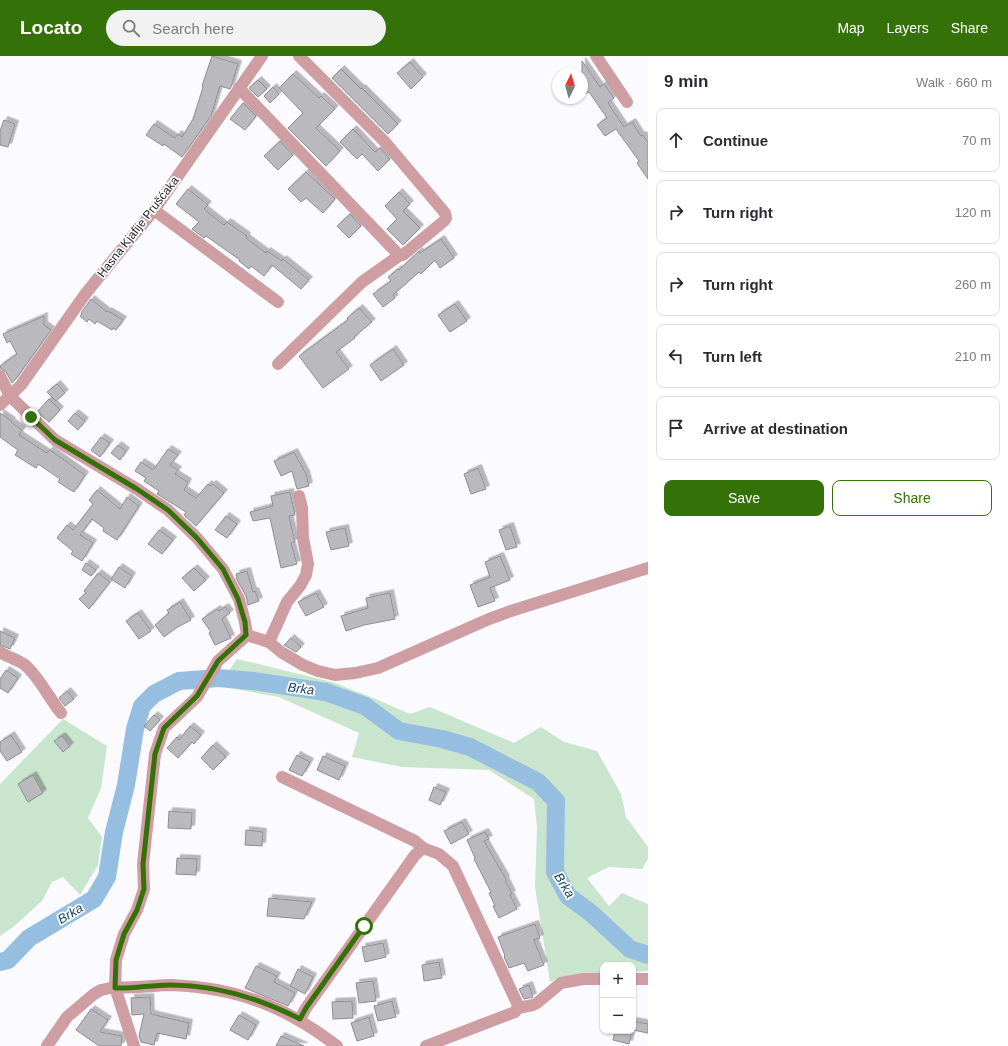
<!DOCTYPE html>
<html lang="en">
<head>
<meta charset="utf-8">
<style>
  body { margin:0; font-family:Helvetica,sans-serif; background:#f2f2f3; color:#2b2b33 }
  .controls { position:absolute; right:12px; bottom:12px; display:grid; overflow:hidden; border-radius:8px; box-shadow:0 1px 3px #0004 }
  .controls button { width:36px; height:36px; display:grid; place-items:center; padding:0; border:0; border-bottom:1px solid #e1e1e2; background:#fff; color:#2b2b33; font:20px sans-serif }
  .compass { position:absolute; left:552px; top:12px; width:36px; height:36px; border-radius:50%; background:#fff; box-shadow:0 1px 3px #0004; rotate:5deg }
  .stop { position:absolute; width:12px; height:12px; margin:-9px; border:3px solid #347209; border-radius:50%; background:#fff }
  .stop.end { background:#347209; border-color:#fff; box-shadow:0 1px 4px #0008 }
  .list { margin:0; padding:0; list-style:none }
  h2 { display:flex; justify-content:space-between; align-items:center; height:52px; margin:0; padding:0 16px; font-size:17px }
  h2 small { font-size:13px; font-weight:400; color:#7c7c81 }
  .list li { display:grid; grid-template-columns:26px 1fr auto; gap:12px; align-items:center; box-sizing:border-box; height:64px; margin:0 8px 8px; padding:0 8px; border:1px solid #e1e1e2; border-radius:8px }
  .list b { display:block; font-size:15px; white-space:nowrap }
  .list em { font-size:13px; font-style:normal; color:#7c7c81 }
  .actions { display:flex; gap:8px; padding:12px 16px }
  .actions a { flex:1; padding:9px 0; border:1px solid #347209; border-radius:8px; text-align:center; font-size:14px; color:#347209 }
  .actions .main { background:#347209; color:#fff }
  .icon { flex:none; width:22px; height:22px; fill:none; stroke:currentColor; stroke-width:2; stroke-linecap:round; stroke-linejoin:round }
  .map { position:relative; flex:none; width:648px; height:990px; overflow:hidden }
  header { display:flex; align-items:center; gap:24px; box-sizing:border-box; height:56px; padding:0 20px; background:#347209; color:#fff }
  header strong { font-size:19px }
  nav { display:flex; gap:22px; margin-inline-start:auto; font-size:14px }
  .search { width:280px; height:36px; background:#f2f2f3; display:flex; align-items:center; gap:10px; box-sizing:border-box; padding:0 14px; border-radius:22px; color:#7c7c81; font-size:15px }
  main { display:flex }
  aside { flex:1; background:#fff }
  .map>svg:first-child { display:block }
  .green { fill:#cae5cd }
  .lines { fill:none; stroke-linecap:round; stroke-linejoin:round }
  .river { stroke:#96bee1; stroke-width:18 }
  .building { fill:#bab9be; stroke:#8d8d92; filter:url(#shadow) }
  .minor { stroke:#ce9ea3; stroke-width:12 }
  .route { stroke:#347209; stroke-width:5 }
  .labels { text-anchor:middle; stroke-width:3.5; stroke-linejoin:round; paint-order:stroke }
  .street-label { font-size:12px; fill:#242425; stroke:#fff }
  .water-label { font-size:13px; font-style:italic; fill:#164366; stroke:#fff }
</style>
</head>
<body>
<header>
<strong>Locato</strong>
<div class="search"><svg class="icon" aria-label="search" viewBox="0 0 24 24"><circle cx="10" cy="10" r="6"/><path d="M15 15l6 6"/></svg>Search here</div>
<nav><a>Map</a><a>Layers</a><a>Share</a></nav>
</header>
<main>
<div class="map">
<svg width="648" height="990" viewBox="0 0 648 990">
  <defs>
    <filter id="shadow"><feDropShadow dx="3.5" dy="-3.5" stdDeviation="0" flood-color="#0004"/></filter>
  </defs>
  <rect width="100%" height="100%" fill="#fafaff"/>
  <g class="green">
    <path d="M237 603 332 626 376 643 410 658 430 651 514 687 541 671 564 686 597 695 621 738 626 761 648 791V803L642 813 609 811 587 822 609 850 622 837 648 848V915L633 916V909H603V918C584 918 568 918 550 926L535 831 537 771 534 743 489 714 402 711 352 701 359 677 279 641 218 630Z"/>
    <path d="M63 663 107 690 101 732 88 762 102 781 98 809 80 839 63 821 52 826 42 845 12 872 0 880V728Z"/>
  </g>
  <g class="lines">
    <path class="river" d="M0 906 8 904 29 882 94 843 107 821 114 776 126 729 135 673 142 650 154 638 179 625 218 622 253 625 326 636 365 650 399 675 442 683 470 691 538 726 556 745 555 816 568 840 591 857 630 893 648 899"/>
  </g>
  <g class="building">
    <path d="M212 0 238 8 231 31 230 33 220 30 211 60 182 101 164 88 163 90 146 79 154 68 175 82 178 78 182 81 193 63 203 31 202 30Z"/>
    <path d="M582 5 600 31 604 28 614 42 608 47 624 71 632 66 641 80 643 79 648 86V123L637 107 639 105 616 73 605 80 597 69 607 62 589 36 582 40Z"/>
    <path d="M410 6 423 21 411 33 397 17Z"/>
    <path d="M341 13 361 33 362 32 398 68 388 78 332 22Z"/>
    <path d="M293 18 319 42 321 40 335 53 316 72 340 95 326 110 288 72 303 57 279 32Z"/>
    <path d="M258 24 267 33 258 41 249 32Z"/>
    <path d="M273 31 279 38 270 47 264 40Z"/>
    <path d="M243 47 256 60 245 74 230 63Z"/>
    <path d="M4 64 15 68 8 91 0 89V75Z"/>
    <path d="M353 73 375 96 380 92 390 103 378 115 362 98 357 103 340 86Z"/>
    <path d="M280 85 293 99 278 114 264 100Z"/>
    <path d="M306 116 335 143 323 157 306 142 301 146 288 133Z"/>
    <path d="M188 133 208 149 204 153 224 169 227 166 247 180 246 182 266 197 267 195 282 205 283 203 309 224 301 233 272 209 264 220 251 210 249 213 239 205 240 204 206 180 204 182 192 173 199 166 176 148Z"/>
    <path d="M399 136 410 148 403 155 420 172 403 189 387 173 397 163 385 150Z"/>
    <path d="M350 158 361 170 349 182 337 170Z"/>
    <path d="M441 183 454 202 440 212 435 204 421 218 419 216 393 239 395 242 383 251 373 238 391 225 388 221 398 213 399 214 419 195 420 197Z"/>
    <path d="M91 243 107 256 108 255 123 264 116 274 113 272 112 274 97 265 95 268 89 263 87 266 80 260 82 258 81 257Z"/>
    <path d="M455 248 467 265 450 276 438 259Z"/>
    <path d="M359 252 372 266 354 281 355 282 336 296 349 313 323 332 299 300 348 264 347 262Z"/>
    <path d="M44 260V269L51 274 15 324 12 327 6 316 1 313 0 310 17 298 10 285 7 287 3 278Z"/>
    <path d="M393 293 404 309 381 325 370 309Z"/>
    <path d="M57 328 65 337 56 345 47 336Z"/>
    <path d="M49 343 60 354 49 366 37 356Z"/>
    <path d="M0 357 12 365 11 366 22 374 19 379 47 397 50 394 85 419 74 436 58 426 60 423 38 408 36 412 15 399 18 394 0 381Z"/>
    <path d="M75 357 85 365 78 374 68 365Z"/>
    <path d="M101 381 110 387 100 401 91 394Z"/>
    <path d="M118 389 126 395 120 404 111 397Z"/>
    <path d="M168 393 178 399 170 409 178 414 175 418 188 426 184 434 196 442 208 428 210 430 213 428 224 437 196 470 184 459 186 456 157 438 159 435 144 425 146 422 135 415 141 406 152 413H154Z"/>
    <path d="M294 396 306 418 309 430 297 433 292 415 281 420 274 405Z"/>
    <path d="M478 412 486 433 471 438 464 418Z"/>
    <path d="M97 434 120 453 127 441 139 450 117 484 103 475 104 472 92 463 80 479 93 487 82 505 71 498 73 495 57 482 67 469 73 474 93 448 89 444Z"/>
    <path d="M290 436 295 459 289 460 295 486 291 487 297 508 281 512 270 462 253 465 250 456 273 450 271 440Z"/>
    <path d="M226 460 237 468 227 482 215 474Z"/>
    <path d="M510 470 517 491 506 494 499 474Z"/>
    <path d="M345 472 349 490 331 494 326 476Z"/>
    <path d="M159 474 173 484 162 498 148 488Z"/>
    <path d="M500 500 510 524 490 532 495 545 478 551 470 529 490 521 485 506Z"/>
    <path d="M86 507 96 514 91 520 82 514Z"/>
    <path d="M119 511 132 520 125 532 111 523Z"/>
    <path d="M194 512 206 524 194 535 182 522Z"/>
    <path d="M247 515 253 536 255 535 259 545 248 549 246 540 237 524 236 518Z"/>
    <path d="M98 517 110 526 89 553 79 543 86 537 84 535Z"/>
    <path d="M316 537 324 551 306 560 298 546Z"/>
    <path d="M390 537 395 563 364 569 346 575 341 560 368 552 366 542Z"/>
    <path d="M180 546 191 564 176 572 164 581 155 569 169 557 167 554Z"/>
    <path d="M225 551 230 557 222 563 231 582 215 589 209 577 211 576 202 563 217 553 219 555Z"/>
    <path d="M138 557 151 575 139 583 126 565Z"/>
    <path d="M0 575 15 582 10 593 0 589Z"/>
    <path d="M291 582 301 591 296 596 284 589Z"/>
    <path d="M6 614 18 622 8 637 0 632V623Z"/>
    <path d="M67 635 74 643 65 650 59 642Z"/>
    <path d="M154 659 160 664 150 675 144 670Z"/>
    <path d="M190 670 201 679 194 688 192 686 178 702 167 692 177 681 179 684Z"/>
    <path d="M11 679 22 696 7 705 0 695V686Z"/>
    <path d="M62 680 70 690 63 696 54 685Z"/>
    <path d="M213 689 226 701 213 714 201 702Z"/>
    <path d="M297 699 310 706 302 720 289 714Z"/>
    <path d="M323 700 345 710 339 724 317 714Z"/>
    <path d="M33 719 43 737 28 746 18 728Z"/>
    <path d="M434 731 446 736 440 749 429 744Z"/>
    <path d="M169 755 192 757 191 773 168 772Z"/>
    <path d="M462 766 469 778 451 788 444 775Z"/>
    <path d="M246 774 263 776 262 790 245 789Z"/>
    <path d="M485 776 489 783 484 785 506 823 505 824 512 838 510 839 517 853 499 862 493 850H495L489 837 491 836 474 803 475 802 467 784Z"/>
    <path d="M177 802 197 803 196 819 176 818Z"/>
    <path d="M269 842 312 846 304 863 267 860Z"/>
    <path d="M535 868 540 882 534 884 544 909 528 915 524 907 509 912 504 901 505 900 498 881Z"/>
    <path d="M383 887 386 901 365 906 362 891Z"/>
    <path d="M439 906 442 922 424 925 422 909Z"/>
    <path d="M256 910 277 920 274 926 295 937 288 950 245 932Z"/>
    <path d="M298 913 313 921 305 938 290 930Z"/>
    <path d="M373 925 376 945 359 947 356 927Z"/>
    <path d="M529 929 533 941 524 943 519 933Z"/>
    <path d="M150 941 151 958 189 967 186 983 157 977 154 989 141 986 139 980 144 958 132 959 131 942Z"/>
    <path d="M352 945 353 962 333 963 332 946Z"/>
    <path d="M392 945 396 961 378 965 374 950Z"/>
    <path d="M91 953 108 964 100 976 122 980 121 990H99L76 974Z"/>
    <path d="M239 959 256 969 248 984 230 974Z"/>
    <path d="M369 961 374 980 357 985 351 967Z"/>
    <path d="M633 965 648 968V977L633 974Z"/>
    <path d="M615 975H632L629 988 613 984Z"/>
    <path d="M281 980 304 990H276Z"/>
  </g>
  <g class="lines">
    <g class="minor">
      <path d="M596 0 627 46"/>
      <path d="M239 32 397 197 400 199H403L444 165 446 162 445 157 385 86 299 0"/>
      <path d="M154 154 278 246"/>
      <path d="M278 308 362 226 400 199"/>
      <path d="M0 320 10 340 55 384 137 433 168 454 197 482 223 513 239 543 245 566 247 579 218 605 197 641 164 672 155 698 143 808 144 833 137 854 124 878 116 904 115 931 101 934 94 938 67 961 47 990"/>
      <path d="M0 349 21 329 86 237 154 154 262 0"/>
      <path d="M247 579 269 586 281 596 303 609 318 615 335 619 355 617 378 612 489 563 514 554 648 512"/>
      <path d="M269 586 287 546 300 530 306 519 308 508 303 482 302 452 299 440"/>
      <path d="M0 596C8 601 18 604 25 609 39 621 49 642 61 657"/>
      <path d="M282 721 415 785 423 792 439 798 453 810 517 947 518 952 515 956 426 990"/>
      <path d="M633 923H648"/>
      <path d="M518 952 533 949 537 947 561 927 583 923H603"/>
      <path d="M300 963 306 952 415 799 423 792"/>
      <path d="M134 990 115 931C134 933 153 929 172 929 238 932 285 950 337 990"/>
    </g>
  </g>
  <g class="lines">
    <path class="route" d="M31 361 55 384 137 433 168 454 197 482 223 513 238 543 245 566 246 579 218 605 197 640 164 672 155 698 143 808 144 833 137 854 124 878 116 904 115 932C133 933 151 929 170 929 216 929 259 942 300 963L306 952 364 870"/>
  </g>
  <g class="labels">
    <g class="street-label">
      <text transform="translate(138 171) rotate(-52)" y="4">Hasna Kjafije Prušćaka</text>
    </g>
    <g class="water-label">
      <text transform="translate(301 632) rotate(7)" y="5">Brka</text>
      <text transform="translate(565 829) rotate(58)" y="5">Brka</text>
      <text transform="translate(70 857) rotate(-31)" y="5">Brka</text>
    </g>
  </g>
</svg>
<div class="controls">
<button>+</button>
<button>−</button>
</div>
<svg class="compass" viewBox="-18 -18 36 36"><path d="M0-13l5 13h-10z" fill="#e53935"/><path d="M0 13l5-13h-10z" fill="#7c7c81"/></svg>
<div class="stop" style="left:364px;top:870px"></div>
<div class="stop end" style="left:31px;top:361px"></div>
</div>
<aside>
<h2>9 min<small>Walk · 660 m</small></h2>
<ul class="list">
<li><svg class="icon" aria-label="ahead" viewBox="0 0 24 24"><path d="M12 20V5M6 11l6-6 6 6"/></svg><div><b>Continue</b></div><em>70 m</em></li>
<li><svg class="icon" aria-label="right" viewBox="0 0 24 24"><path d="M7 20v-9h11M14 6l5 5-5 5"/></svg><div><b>Turn right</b></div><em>120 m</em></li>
<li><svg class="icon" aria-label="right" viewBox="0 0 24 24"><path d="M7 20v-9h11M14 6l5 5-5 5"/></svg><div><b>Turn right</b></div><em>260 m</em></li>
<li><svg class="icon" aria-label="left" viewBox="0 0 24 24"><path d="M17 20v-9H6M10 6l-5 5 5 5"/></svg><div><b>Turn left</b></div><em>210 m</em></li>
<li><svg class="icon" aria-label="arrive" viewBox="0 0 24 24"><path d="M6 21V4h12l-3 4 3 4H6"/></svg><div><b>Arrive at destination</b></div></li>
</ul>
<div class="actions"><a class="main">Save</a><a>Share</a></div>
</aside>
</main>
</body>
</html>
